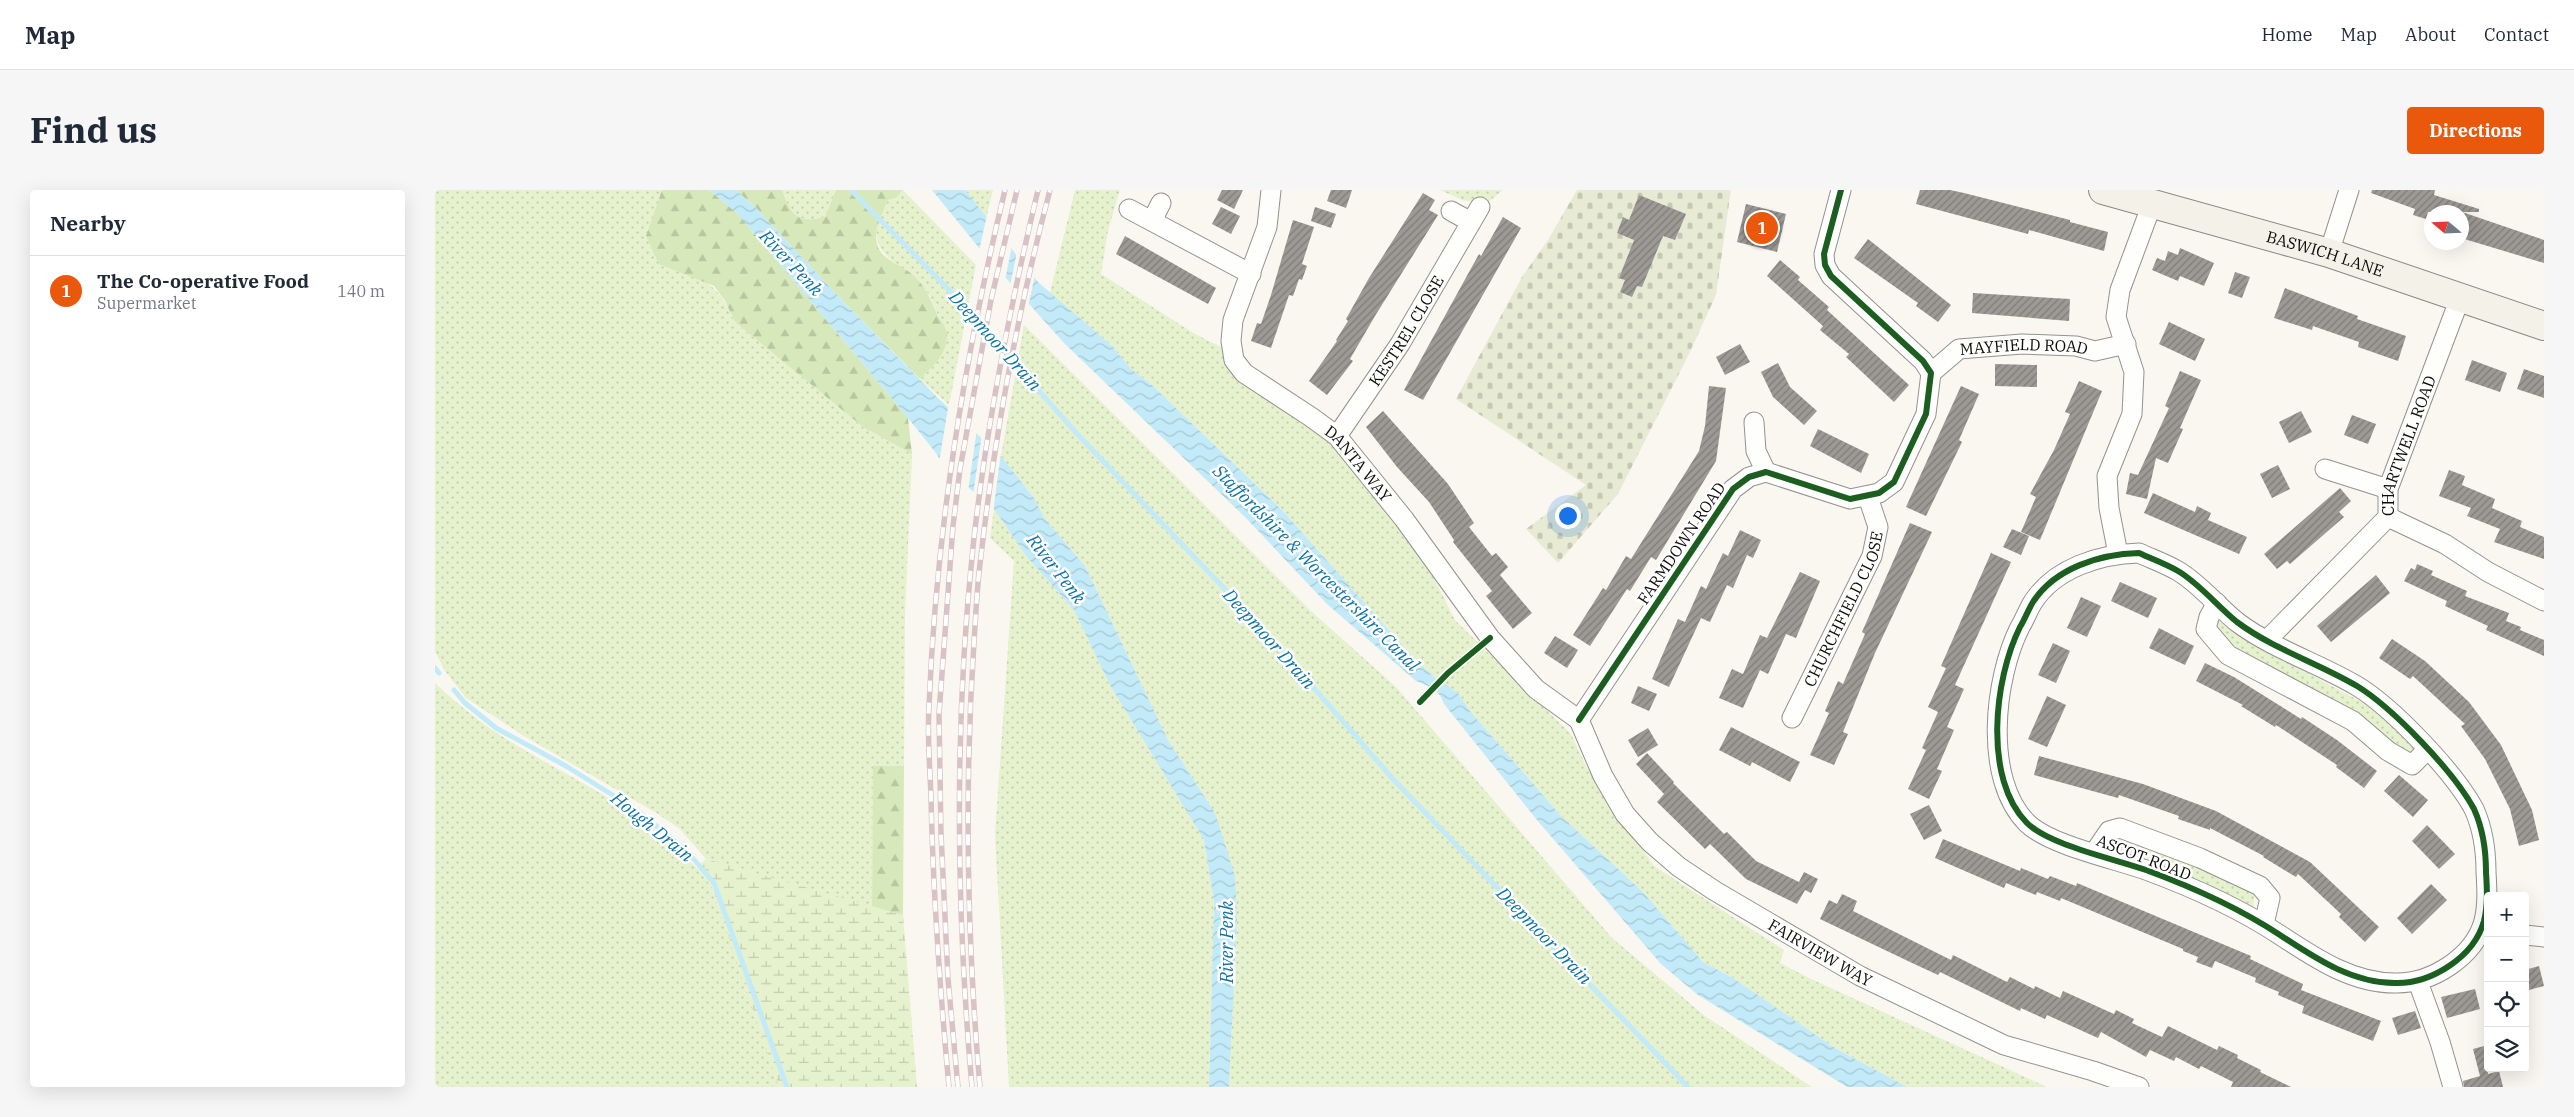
<!DOCTYPE html>
<html lang="en">
<head>
<meta charset="utf-8">
<style>
  body { margin:0; font-family:"IBM Plex Serif",serif; background:#f6f6f7; color:#1f2937 }
  .controls { position:absolute; right:15px; bottom:15px; display:grid; overflow:hidden; border-radius:5px; box-shadow:0 5px 20px #0002 }
  .controls button { width:45px; height:45px; display:grid; place-items:center; padding:0; border:0; border-bottom:1px solid #e0e1e3; background:#fff; color:#1f2937; font:25px sans-serif }
  .compass { position:absolute; left:1989px; top:15px; width:45px; height:45px; border-radius:50%; background:#fff; box-shadow:0 5px 20px #0002; rotate:289deg }
  .you { position:absolute; left:1132px; top:325px; width:18px; height:18px; margin:-12px; border:4px solid #fff; border-radius:50%; background:#1a73e8; box-shadow:0 0 0 8px #1a73e833 }
  .badge { display:grid; place-items:center; width:32px; height:32px; border-radius:50%; background:#ea580c; color:#fff; font-size:16px; font-weight:700 }
  .pin { position:absolute; translate:-50% -50%; border:2px solid #fff; box-shadow:0 1px 5px #0006 }
  .list { margin:0; padding:0; list-style:none }
  h2 { display:flex; justify-content:space-between; align-items:center; height:65px; margin:0; padding:0 20px; font-size:21px }
  h2 small { font-size:16px; font-weight:400; color:#747a83 }
  .list li { display:grid; grid-template-columns:32px 1fr auto; gap:15px; align-items:center; box-sizing:border-box; height:70px; padding:0 20px; border-top:1px solid #e0e1e3 }
  .list b { display:block; font-size:19px; white-space:nowrap }
  .list p { margin:0; font-size:16px; white-space:nowrap; color:#747a83 }
  .list em { font-size:16px; font-style:normal; color:#747a83 }
  .icon { flex:none; width:28px; height:28px; fill:none; stroke:currentColor; stroke-width:2; stroke-linecap:round; stroke-linejoin:round }
  .map { position:relative; flex:none; width:2109px; height:897px; overflow:hidden; border-radius:5px }
  header { display:flex; align-items:center; gap:30px; box-sizing:border-box; height:70px; padding:0 25px; background:#fff; border-bottom:1px solid #e0e1e3 }
  header strong { font-size:24px }
  nav { display:flex; gap:28px; margin-inline-start:auto; font-size:18px }
  .intro { display:flex; align-items:center; justify-content:space-between; box-sizing:border-box; height:120px; padding:0 30px }
  h1 { margin:0; font-size:35px }
  .button { padding:12px 22px; border-radius:5px; background:#ea580c; color:#fff; font-size:18px; font-weight:700 }
  main { display:flex; gap:30px; padding:0 30px }
  aside { flex:1; background:#fff; border-radius:5px; box-shadow:0 5px 20px #0002 }
  .map>svg:first-child { display:block }
  .grass { fill:url(#grass-dots) }
  .forest { fill:url(#forest-firs) }
  .wetland { fill:url(#wetland-marsh) }
  .cemetery { fill:url(#cemetery-stones) }
  .water { fill:url(#water-waves) }
  .pier { fill:#faf7f0 }
  .lines { fill:none; stroke-linecap:round; stroke-linejoin:round }
  .stream { stroke:#c3eaf8; stroke-width:5 }
  .building { fill:url(#building-hatch) }
  .street-casing { stroke:#93928f; stroke-width:21 }
  .secondary-casing { stroke:#8a8885; stroke-width:30 }
  .street { stroke:#fefefd; stroke-width:19 }
  .secondary { stroke:#f4f1e8; stroke-width:28 }
  .rail-casing { stroke:#d8c2c5; stroke-width:5.5 }
  .rail { stroke:#fff; stroke-width:4; stroke-dasharray:11; stroke-linecap:butt }
  .cycleway-casing { stroke:#fff; stroke-width:9 }
  .cycleway { stroke:#1b5e20; stroke-width:6 }
  .labels { text-anchor:middle; stroke-width:5; stroke-linejoin:round; paint-order:stroke }
  .street-label { font-size:16px; fill:#0c0c0c; stroke:#fff }
  .water-label { font-size:18px; font-style:italic; fill:#0c73a7; stroke:#fff }
</style>
</head>
<body>
<header>
<strong>Map</strong>
<nav><a>Home</a><a>Map</a><a>About</a><a>Contact</a></nav>
</header>
<div class="intro"><h1>Find us</h1><a class="button">Directions</a></div>
<main>
<aside>
<h2>Nearby<small></small></h2>
<ul class="list">
<li><span class="badge">1</span><div><b>The Co-operative Food</b><p>Supermarket</p></div><em>140 m</em></li>
</ul>
</aside>
<div class="map">
<svg width="2109" height="897" viewBox="0 0 2109 897">
  <defs>
    <pattern id="grass-dots" width="8" height="8" patternUnits="userSpaceOnUse" patternTransform="scale(1.25)"><rect width="8" height="8" fill="#e6f1ce"/><path d="M2 2h.1M6 6h.1" fill="none" stroke="#c4cdb0" stroke-width="1.8" stroke-linecap="round"/></pattern>
    <pattern id="forest-firs" width="22" height="20" patternUnits="userSpaceOnUse" patternTransform="scale(1.25)"><rect width="22" height="20" fill="#d7e9bb"/><path d="M5 1l3.5 6h-7zM16 11l3.5 6h-7z" fill="#b7c7a0"/></pattern>
    <pattern id="wetland-marsh" width="20" height="14" patternUnits="userSpaceOnUse" patternTransform="scale(1.25)"><rect width="20" height="14" fill="#e6f1ce"/><path d="M1 5h8M5 5V1M11 12h8M15 12V8" fill="none" stroke="#c4cdb0"/></pattern>
    <pattern id="cemetery-stones" width="16" height="16" patternUnits="userSpaceOnUse" patternTransform="scale(1.25)"><rect width="16" height="16" fill="#e8ebd3"/><path d="M2 7V4a2 2 0 0 1 4 0v3zM10 15v-3a2 2 0 0 1 4 0v3z" fill="#c6c8b4"/></pattern>
    <pattern id="water-waves" width="16" height="10" patternUnits="userSpaceOnUse" patternTransform="scale(1.25)"><rect width="16" height="10" fill="#c3eaf8"/><path d="M0 5q4-4 8 0t8 0" fill="none" stroke="#a6c8d3"/></pattern>
    <pattern id="building-hatch" width="6" height="6" patternUnits="userSpaceOnUse" patternTransform="scale(1.25)"><rect width="6" height="6" fill="#9d9a96"/><path d="M-1 1l2-2M0 6l6-6M5 7l2-2" fill="none" stroke="#7e7c79"/></pattern>
  </defs>
  <rect width="100%" height="100%" fill="#faf7f0"/>
  <g class="grass">
    <path d="M0 0H227L225 9 267 90C285 100 291 114 300 132L428 237 477 264 470 424 469 576H438L437 718 271 669 245 639 220 622 89 546 31 508 10 481 0 461Z"/>
    <path d="M347 0H401L390 27C362 34 356 25 347 0Z"/>
    <path d="M468 0 541 75 514 215 485 189 498 176 511 139C502 128 500 113 492 102 478 81 437 68 442 39 443 30 450 19 453 10L461 8Z"/>
    <path d="M530 0H558L551 28Z"/>
    <path d="M640 0H685L673 41 666 84 760 144 792 160 902 246 969 329 1020 430 1136 544 1151 576 1219 676 1349 760 1345 773 1376 789 1612 897H1472L1400 858 1298 788 1268 772 1208 702 1126 626 1035 521 1023 503 1002 489 983 473 848 321 716 194 696 179 677 156 615 103Z"/>
    <path d="M1005 0H1068L1051 14 1027 10Z"/>
    <path d="M589 135 876 421 961 497 1177 748 1270 826 1377 897H794L802 730 780 623 733 550 650 376 610 329 599 308 566 266Z"/>
    <path d="M559 319 592 367 639 420 675 495 769 650 779 711 774 897H574L560 645 579 371 555 348Z"/>
    <path d="M1783 428 1821 455 1932 515 1981 557 1973 566 1803 465 1781 443Z"/>
    <path d="M0 493C18 510 36 525 56 539 133 591 220 619 277 697L344 897H0Z"/>
    <path d="M1683 643 1820 701 1818 719 1726 678 1674 658Z"/>
  </g>
  <g class="forest">
    <path d="M227 0H274L302 23 473 228 477 264 428 237 300 132 290 111 279 96 224 74 211 46Z"/>
    <path d="M301 0H347C356 25 362 34 390 27L401 0H468L461 8 453 10C447 25 436 43 444 59 450 71 468 76 478 85 490 96 496 109 502 124 504 129 510 135 511 140 516 161 498 176 485 189L402 105 322 19Z"/>
    <path d="M438 576H469L468 725 437 718Z"/>
  </g>
  <path class="wetland" d="M271 669 468 725 482 897H344L277 697 262 677Z"/>
  <path class="cemetery" d="M1142 0H1296L1281 105 1254 164 1183 304 1123 373 1091 339 1151 295 1021 209 1087 87 1113 50Z"/>
  <g class="water">
    <path d="M274 0H301L322 19 402 105 503 208 566 266 599 308 610 329 650 376 733 550 780 623 800 686 802 730 794 897H774L779 711 769 650 675 495 639 420 592 367 559 319 510 278 501 263 473 228 302 23Z"/>
    <path d="M497 0H530L603 92 677 156 696 179 716 194 848 321 983 473 1002 489 1023 503 1035 521 1126 626 1208 702 1268 772 1298 788 1400 858 1472 897H1412L1263 805 1226 774 1102 630 1009 514C1005 500 994 496 981 491L892 414 811 328 630 154 549 64Z"/>
  </g>
  <g class="pier">
    <path d="M552 25 577 56 570 90 544 61Z"/>
    <path d="M582 62 600 85 593 117 575 96Z"/>
    <path d="M514 212 542 239 533 301 508 280 504 273Z"/>
    <path d="M547 244 566 263 558 322 538 305Z"/>
  </g>
  <g class="lines">
    <g class="stream">
      <path d="M416 0 518 104 645 247 824 435 958 589 1253 897"/>
      <path d="M0 478 4 483"/>
      <path d="M19 500 30 513 61 538 131 576 200 619 250 659 279 693 352 897"/>
    </g>
  </g>
  <g class="building">
    <path d="M787 0H808L799 19 782 10Z"/>
    <path d="M896 0H917L911 18 892 11Z"/>
    <path d="M1485 0H1515L1529 3 1635 30V32L1673 42 1669 61 1594 40 1593 44 1481 14Z"/>
    <path d="M1937 0H2000L1999 5 2044 19V22H2027L2109 50V73L2026 48V22H1993L1991 29 1978 25 1980 19 1936 3Z"/>
    <path d="M988 3 1000 10 994 20 1003 25 940 126 915 169 918 171 892 205 874 191 902 151 901 150 913 131 911 129 934 88Z"/>
    <path d="M1204 5 1251 24 1240 50 1228 46 1207 97 1202 96 1197 107 1185 102 1190 90 1184 88 1199 50 1182 43 1188 27 1194 30Z"/>
    <path d="M1311 14 1351 24 1342 62 1302 52Z"/>
    <path d="M786 17 805 26 796 44 777 34Z"/>
    <path d="M880 17 901 24 896 38 876 31Z"/>
    <path d="M1068 27 1086 38 988 210 969 200 1044 64 1046 66Z"/>
    <path d="M858 30 879 37 867 74 872 76 867 90 864 89 858 106 854 105 836 158 816 151 822 133 826 134 836 105Z"/>
    <path d="M690 46 781 98 773 114 681 64Z"/>
    <path d="M1433 49 1516 115 1503 132 1481 116 1483 113 1419 68Z"/>
    <path d="M1745 58 1779 73 1769 96 1745 86 1743 91 1717 80 1722 68 1730 71 1733 61 1743 65Z"/>
    <path d="M1345 70 1365 87 1363 90 1394 117 1392 120 1474 195 1459 212 1411 167 1414 164 1385 140 1388 136 1332 86Z"/>
    <path d="M1800 82 1815 87 1807 108 1793 103Z"/>
    <path d="M1850 98 1923 126 1922 129 1971 146 1963 171 1923 157 1924 152 1878 136 1877 140 1839 128Z"/>
    <path d="M1538 103 1635 109 1634 131 1537 123Z"/>
    <path d="M1734 132 1770 149 1760 171 1724 154Z"/>
    <path d="M1305 154 1315 172 1290 185 1281 167Z"/>
    <path d="M2037 170 2072 183 2065 202 2030 190Z"/>
    <path d="M1343 173 1355 197 1382 221 1369 235 1338 207 1326 182Z"/>
    <path d="M1560 174 1602 175V197L1560 196Z"/>
    <path d="M2089 179 2109 186V208L2082 199Z"/>
    <path d="M1745 181 1766 190 1745 238 1748 239 1733 273 1721 268 1712 309 1691 304 1695 283 1703 285 1734 218 1730 216Z"/>
    <path d="M1644 191 1667 201 1605 350 1586 342 1601 307 1595 304 1619 260 1635 224 1630 222Z"/>
    <path d="M1274 196 1291 198 1281 271 1221 370 1216 367 1195 401 1192 399 1155 456 1138 445 1168 398 1171 400 1191 366 1196 369 1264 261 1270 236Z"/>
    <path d="M1526 196 1544 204 1524 250 1527 252 1491 326 1471 317Z"/>
    <path d="M948 221 1013 294 1039 333 1034 337 1057 366 1061 363 1073 377 1065 385 1097 423 1078 439 1051 406 1057 401 1018 352 1019 350 994 312 962 277 931 237Z"/>
    <path d="M1866 221 1877 242 1854 253 1844 232Z"/>
    <path d="M1917 225 1941 234 1933 254 1909 245Z"/>
    <path d="M1383 239 1434 264 1426 283 1375 256Z"/>
    <path d="M1843 275 1855 299 1837 308 1825 284Z"/>
    <path d="M2014 280 2030 286 2027 295 2060 309 2057 318 2087 331 2085 337 2109 347V369L2059 352 2065 339 2032 326 2036 318 2004 306Z"/>
    <path d="M1905 298 1916 311 1904 322 1909 327 1855 374 1852 371 1842 379 1829 364Z"/>
    <path d="M1718 303 1760 322 1762 316 1776 323 1773 330 1812 347 1804 364 1709 323Z"/>
    <path d="M1475 333 1497 342 1440 463 1408 542 1413 544 1399 575 1375 565 1394 523 1390 521 1403 491 1408 494 1430 444 1427 442Z"/>
    <path d="M1577 339 1594 346 1586 365 1568 357Z"/>
    <path d="M1305 340 1326 350 1318 368 1312 365 1298 398 1292 395 1275 432 1266 428 1234 497 1217 489 1243 429 1250 432 1266 396 1271 399 1288 363 1293 366Z"/>
    <path d="M1556 363 1576 372 1520 495 1529 499 1512 537 1519 540 1502 579 1507 581 1494 609 1473 599 1491 560 1487 558 1503 522 1493 517 1511 478 1506 476Z"/>
    <path d="M1982 374 1998 381 1996 385 2032 401 2030 406 2074 423 2071 431 2086 437 2085 440 2109 450V466L2051 440 2053 436 2010 416 2012 411 1969 391 1976 378 1980 380Z"/>
    <path d="M1365 382 1385 391 1361 448 1351 444 1333 484 1325 480 1308 518 1284 508 1297 479 1308 484 1325 445 1332 448Z"/>
    <path d="M1941 385 1955 403 1896 452 1882 436Z"/>
    <path d="M1685 392 1722 408 1713 428 1676 411Z"/>
    <path d="M1646 407 1666 416 1652 447 1632 438Z"/>
    <path d="M1724 438 1759 456 1750 475 1714 458Z"/>
    <path d="M1120 446 1143 460 1132 478 1109 463Z"/>
    <path d="M1957 449 1990 471 2034 512 2066 555 2097 620 2104 650 2084 656 2075 619 2050 569 2026 536 2030 534 1978 486 1975 489 1944 468Z"/>
    <path d="M1618 453 1635 461 1621 493 1603 485Z"/>
    <path d="M1770 473 1799 487 1866 529 1867 527 1902 550 1942 581 1929 598 1901 577 1902 575 1841 535 1840 537 1806 516 1808 515 1761 491Z"/>
    <path d="M1203 496 1222 504 1214 521 1196 513Z"/>
    <path d="M1612 506 1631 515 1612 557 1593 549Z"/>
    <path d="M1296 537 1365 572 1355 592 1317 572 1315 576 1284 560Z"/>
    <path d="M1213 538 1223 555 1203 567 1193 550Z"/>
    <path d="M1212 563 1239 592 1238 593 1289 644 1292 642 1321 671 1364 692 1369 682 1383 689 1376 703 1370 700 1362 714 1311 689 1275 654 1270 659 1222 612 1229 604 1201 574Z"/>
    <path d="M1604 566 1708 594 1781 621 1875 672 1944 737 1930 752 1904 727 1906 724 1863 684 1861 687 1828 667 1829 666 1775 638V640L1743 629 1744 626 1684 605 1683 608 1599 585Z"/>
    <path d="M1964 585 1993 610 1978 627 1949 601Z"/>
    <path d="M1494 615 1507 641 1489 650 1475 624Z"/>
    <path d="M1992 635 2020 664 2004 679 1977 651Z"/>
    <path d="M1508 649 1585 681 1586 678 1613 689 1615 686 1641 696 1642 693 1816 766 1815 769 1868 794 1866 800 1946 831 1938 851 1867 823 1869 816 1843 805 1844 802 1820 792 1821 788 1780 771 1777 778 1761 772 1763 767 1748 761V759L1626 708 1625 711 1602 702 1601 705 1571 693 1569 698 1500 668Z"/>
    <path d="M1996 694 2012 710 1977 744 1962 728Z"/>
    <path d="M1407 704 1422 711 1418 721 1516 770 1518 765 1572 792 1575 787 1599 799 1600 796 1625 808 1628 801 1679 824 1681 820 1699 829 1697 833 1727 847 1733 836 1782 860 1784 856 1803 865 1802 868 1826 880 1825 882 1856 897H1796L1798 892 1766 876 1764 879 1741 867 1739 871 1715 860 1711 867 1666 842 1663 848 1612 825 1610 829 1586 818 1585 821 1505 782 1503 785 1475 772 1385 729 1394 710 1402 714Z"/>
    <path d="M2104 776 2109 796 2090 801V780Z"/>
    <path d="M2040 799 2045 819 2012 828 2006 807Z"/>
    <path d="M1980 821 1986 838 1963 845 1957 828Z"/>
    <path d="M2053 855V884L2064 881 2068 897H2029L2028 891 2045 886 2038 859Z"/>
  </g>
  <g class="lines">
    <g class="street-casing">
      <g id="street">
        <path id="s1" d="M836 0 832 37 798 130 796 151 799 170 809 183 876 227 902 246 969 329 1055 448 1101 499 1144 530"/>
        <path d="M694 19 816 84"/>
        <path d="M1016 21 1036 32"/>
        <path d="M717 31 726 13"/>
        <path d="M1894 63 1914 0"/>
        <path id="s2" d="M1496 183 1524 159 1587 154 1641 156 1660 161 1691 154"/>
        <path d="M1319 232 1321 261 1331 282"/>
        <path id="s3" d="M902 246 965 154 1045 17"/>
        <path d="M1890 279 1953 299"/>
        <path d="M1953 327 2010 354 2053 382 2109 411"/>
        <path d="M1704 363C1717 369 1731 374 1743 381 1765 394 1782 416 1802 432 1838 459 1883 473 1922 496 1958 518 2019 582 2039 619 2048 639 2051 660 2051 682 2052 698 2053 715 2049 731 2039 767 1997 793 1962 793 1918 794 1880 768 1845 745 1804 718 1757 697 1711 680 1680 669 1614 655 1592 633 1548 589 1559 489 1585 437 1590 429 1593 420 1598 412 1620 378 1665 364 1704 363Z"/>
        <path d="M1683 364 1674 318 1672 286 1697 224 1699 182 1681 127 1685 100 1717 14"/>
        <path d="M1782 413 1774 427 1771 439 1793 465 1918 531 1953 561 1977 575 1993 559"/>
        <path id="s4" d="M1833 449 1953 327V299L2025 108"/>
        <path id="s5" d="M1357 528 1437 366 1443 337 1433 307"/>
        <path d="M1144 530 1298 299 1314 287 1331 282 1415 309 1444 303 1459 292 1491 224 1496 183 1488 171 1396 86 1390 75 1389 64 1406 0"/>
        <path id="s6" d="M1144 530 1168 586 1190 624 1215 652 1244 677 1280 701 1425 786 1569 855 1658 881 1704 897"/>
        <path d="M1659 663 1674 641 1685 638 1765 668 1825 696 1835 708 1829 734"/>
        <path d="M2090 745 2109 747"/>
        <path d="M1983 792 2005 852 2018 897"/>
      </g>
    </g>
    <g class="secondary-casing">
      <g id="secondary">
        <path id="s7" d="M1668 0 1894 63 2109 136"/>
      </g>
    </g>
    <use href="#street" class="street"/>
    <use href="#secondary" class="secondary"/>
    <g class="rail-casing">
      <g id="rail">
        <path d="M514 897C505 800 498 704 496 607 495 577 492 546 494 516 501 342 529 169 570 0"/>
        <path d="M523 897 513 789 506 644 504 524 518 336 525 279 556 110 582 0"/>
        <path d="M537 897C521 718 519 536 538 357 551 237 575 117 603 0"/>
        <path d="M545 897C532 749 529 601 539 452 541 423 542 394 546 366 560 242 583 121 615 0"/>
      </g>
    </g>
    <use href="#rail" class="rail"/>
    <g class="cycleway-casing">
      <g id="cycleway">
        <path d="M1704 363C1717 369 1731 374 1743 381 1765 394 1782 416 1802 432 1838 459 1883 473 1922 496 1958 518 2019 582 2039 619 2048 639 2051 660 2051 682 2052 698 2053 715 2049 731 2039 767 1997 793 1962 793 1918 794 1880 768 1845 745 1804 718 1757 697 1711 680 1680 669 1614 655 1592 633 1548 589 1559 489 1585 437 1590 429 1593 420 1598 412 1620 378 1665 364 1704 363Z"/>
        <path d="M985 512 1013 483 1055 448"/>
        <path d="M1144 530 1298 299 1314 287 1331 282 1415 309 1444 303 1459 292 1491 224 1496 183 1488 171 1396 86 1390 75 1389 64 1406 0"/>
      </g>
    </g>
    <use href="#cycleway" class="cycleway"/>
  </g>
  <g class="labels">
    <g class="street-label">
      <text dy="6" stroke="none"><textPath href="#s7" startOffset="231">BASWICH LANE</textPath></text>
      <text dy="6" stroke="none"><textPath href="#s3" startOffset="126">KESTREL CLOSE</textPath></text>
      <text dy="6" stroke="none"><textPath href="#s2" startOffset="102">MAYFIELD ROAD</textPath></text>
      <text dy="6" stroke="none"><textPath href="#s4" startOffset="246">CHARTWELL ROAD</textPath></text>
      <text dy="6" stroke="none"><textPath href="#s1" startOffset="340">DANTA WAY</textPath></text>
      <text transform="translate(1246 353) rotate(-56)" y="6">FARMDOWN ROAD</text>
      <text dy="6" stroke="none"><textPath href="#s5" startOffset="121">CHURCHFIELD CLOSE</textPath></text>
      <text transform="translate(1709 667) rotate(21)" y="6">ASCOT ROAD</text>
      <text dy="6" stroke="none"><textPath href="#s6" startOffset="346">FAIRVIEW WAY</textPath></text>
    </g>
    <g class="water-label">
      <text transform="translate(356 73) rotate(47)" y="6">River Penk</text>
      <text transform="translate(560 151) rotate(48)" y="6">Deepmoor Drain</text>
      <text transform="translate(881 378) rotate(45)" y="6">Staffordshire &amp; Worcestershire Canal</text>
      <text transform="translate(621 379) rotate(52)" y="6">River Penk</text>
      <text transform="translate(834 449) rotate(48)" y="6">Deepmoor Drain</text>
      <text transform="translate(217 637) rotate(39)" y="6">Hough Drain</text>
      <text transform="translate(1109 746) rotate(46)" y="6">Deepmoor Drain</text>
      <text transform="translate(792 752) rotate(-90)" y="6">River Penk</text>
    </g>
  </g>
</svg>
<div class="controls">
<button>+</button>
<button>−</button>
<button><svg class="icon" aria-label="locate" viewBox="0 0 24 24"><circle cx="12" cy="12" r="6"/><path d="M12 2v4M12 18v4M2 12h4M18 12h4"/></svg></button>
<button><svg class="icon" aria-label="layers" viewBox="0 0 24 24"><path d="M12 4l9 5-9 5-9-5zM3 14l9 5 9-5"/></svg></button>
</div>
<svg class="compass" viewBox="-18 -18 36 36"><path d="M0-13l5 13h-10z" fill="#e53935"/><path d="M0 13l5-13h-10z" fill="#747a83"/></svg>
<div class="you"></div>
<div class="pin badge" style="left:1327px;top:38px">1</div>
</div>
</main>
</body>
</html>
